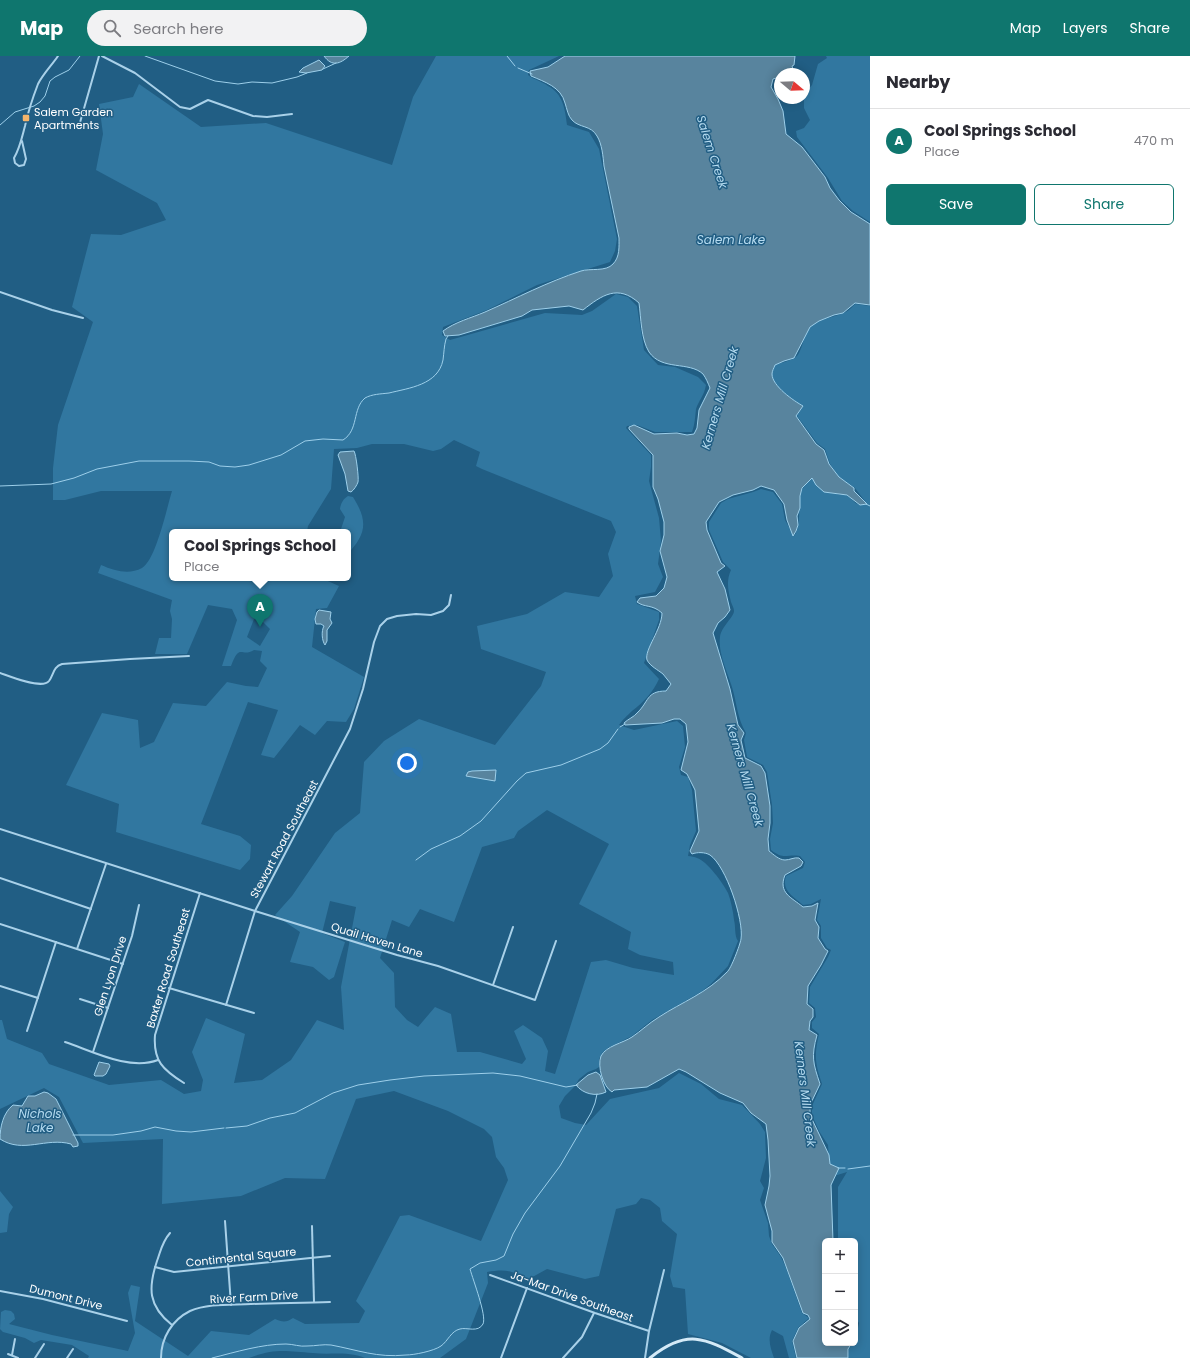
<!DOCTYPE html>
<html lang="en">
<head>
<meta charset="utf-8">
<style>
  body { margin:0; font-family:Poppins,sans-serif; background:#f2f2f3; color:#2b2b33 }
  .controls { position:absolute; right:12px; bottom:12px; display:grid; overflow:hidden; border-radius:6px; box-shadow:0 2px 10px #0003 }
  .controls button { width:36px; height:36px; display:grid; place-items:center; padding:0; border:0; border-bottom:1px solid #e1e1e2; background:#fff; color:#2b2b33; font:20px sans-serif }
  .compass { position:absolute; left:774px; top:12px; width:36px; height:36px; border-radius:50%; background:#fff; box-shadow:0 2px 10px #0003; rotate:109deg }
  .you { position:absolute; left:407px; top:707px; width:14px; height:14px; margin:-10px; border:3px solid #fff; border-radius:50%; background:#1a73e8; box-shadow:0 0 0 6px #1a73e833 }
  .badge { display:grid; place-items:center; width:26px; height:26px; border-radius:50%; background:#0f766e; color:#fff; font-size:13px; font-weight:700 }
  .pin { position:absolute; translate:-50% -33px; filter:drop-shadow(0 1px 2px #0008) }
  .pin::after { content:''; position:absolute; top:21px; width:14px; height:12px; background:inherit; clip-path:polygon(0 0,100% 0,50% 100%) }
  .popup { position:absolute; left:169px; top:473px; width:182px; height:52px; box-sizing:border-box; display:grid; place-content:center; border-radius:6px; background:#fff; filter:drop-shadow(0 1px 3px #0005); font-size:13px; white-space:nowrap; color:#7c7c81 }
  .popup b { font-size:15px; color:#2b2b33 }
  .popup::after { content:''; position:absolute; left:50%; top:100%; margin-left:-8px; border:8px solid transparent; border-top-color:#fff }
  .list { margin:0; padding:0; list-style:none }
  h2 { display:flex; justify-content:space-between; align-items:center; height:52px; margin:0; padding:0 16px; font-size:17px }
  h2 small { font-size:13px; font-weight:400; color:#7c7c81 }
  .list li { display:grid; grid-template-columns:26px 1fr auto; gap:12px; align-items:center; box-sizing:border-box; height:64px; padding:0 16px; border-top:1px solid #e1e1e2 }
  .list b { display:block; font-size:15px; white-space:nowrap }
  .list p { margin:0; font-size:13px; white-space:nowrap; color:#7c7c81 }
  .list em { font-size:13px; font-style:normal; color:#7c7c81 }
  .actions { display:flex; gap:8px; padding:12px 16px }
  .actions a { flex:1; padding:9px 0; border:1px solid #0f766e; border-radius:6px; text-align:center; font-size:14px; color:#0f766e }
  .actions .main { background:#0f766e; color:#fff }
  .icon { flex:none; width:22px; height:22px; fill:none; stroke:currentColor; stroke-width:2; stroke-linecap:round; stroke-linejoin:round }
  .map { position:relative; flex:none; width:870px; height:1302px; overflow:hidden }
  header { display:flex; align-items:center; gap:24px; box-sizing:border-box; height:56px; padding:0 20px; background:#0f766e; color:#fff }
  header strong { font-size:19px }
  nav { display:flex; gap:22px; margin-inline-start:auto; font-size:14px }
  .search { width:280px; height:36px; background:#f2f2f3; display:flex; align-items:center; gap:10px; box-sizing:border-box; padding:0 14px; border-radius:22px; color:#7c7c81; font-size:15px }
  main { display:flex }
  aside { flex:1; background:#fff }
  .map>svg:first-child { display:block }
  .green { fill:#3177a0; fill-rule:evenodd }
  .water { fill:#58849e; stroke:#9dcfea }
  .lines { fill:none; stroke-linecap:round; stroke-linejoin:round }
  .stream { stroke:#9dcfea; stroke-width:1 }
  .street { stroke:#a9d1e9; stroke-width:2 }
  .secondary { stroke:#d4eaf7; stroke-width:3 }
  .poi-dot { fill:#f6b56b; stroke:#215e84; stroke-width:1.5 }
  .labels { text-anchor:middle; stroke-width:3; stroke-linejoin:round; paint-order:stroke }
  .poi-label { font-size:11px; fill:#fff; stroke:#215e84; text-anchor:start }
  .street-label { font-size:11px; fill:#fff; stroke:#215e84 }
  .water-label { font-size:12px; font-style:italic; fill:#b5dbf0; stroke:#215e84 }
</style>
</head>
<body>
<header>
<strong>Map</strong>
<div class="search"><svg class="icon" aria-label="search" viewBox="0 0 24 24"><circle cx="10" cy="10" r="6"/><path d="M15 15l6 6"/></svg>Search here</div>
<nav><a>Map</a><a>Layers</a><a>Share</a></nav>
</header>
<main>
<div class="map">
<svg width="870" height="1302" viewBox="0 0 870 1302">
  <rect width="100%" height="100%" fill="#215e84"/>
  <g class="green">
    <path d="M436 0H559L529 14 528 19C534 24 542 25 548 30 563 38 565 53 567 69L589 76 599 93 617 183 615 195 610 206 537 229 487 254 443 271 442 279 450 284 545 257 582 259 592 255 616 238 628 241 637 250 644 294 658 309 675 311 698 321 706 329C704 340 699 344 696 353 695 361 695 368 692 376H655L637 369 627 370 626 372 651 399V411L649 425 659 462 661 485 658 508 663 521 655 536 635 540 637 548 659 556V564L644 607 659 623C653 636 644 646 632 655 627 660 623 663 619 669L634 674 677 665 683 670 685 691 679 711 681 719 688 721 692 734 696 775 690 789 688 800C691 800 695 801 697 802 707 805 723 827 728 837 731 845 733 855 734 864 736 871 734 879 738 885L728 910 711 928 701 936 652 964 632 980 608 992 602 997 599 1003V1011L596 1013 588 1016 579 1023 575 1030 565 1040 559 1050 561 1062 575 1067 586 1069 610 1043 659 1032 679 1017 701 1028 719 1043 742 1049 760 1068 765 1076 766 1102 760 1125 764 1132 760 1144 768 1167 769 1180 772 1188 781 1201 786 1212 802 1257 809 1262 798 1272 792 1285 796 1302H789L783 1280 772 1274C767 1284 771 1293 774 1302H751L722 1287 688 1278 685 1233 673 1231 670 1220 677 1178 662 1165 660 1152 650 1144 641 1142 636 1148 616 1153 599 1220 585 1223 547 1213 527 1224C512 1214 505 1213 487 1216L488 1227 466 1283 440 1302H365C347 1295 330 1299 313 1297 286 1295 275 1292 249 1302H88L89 1300 72 1289 41 1284 34 1287 25 1282 3 1276 0 1273 1 1256 5 1254 11 1255 14 1258 15 1263 9 1268 52 1279 128 1295 135 1277 128 1237 131 1229 140 1231 135 1265 188 1300 211 1275 249 1279 275 1263C282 1266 286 1267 293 1262L305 1268 359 1267 365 1255 356 1245 400 1160 409 1159 481 1185 508 1124 504 1112 496 1101 492 1081 484 1073 448 1055 394 1035 356 1043 325 1123 285 1122 241 1140 162 1148 163 1083 83 1087 59 1041 44 1032 0 1053V964H2L7 983 42 997 49 1008 109 1029 161 1024 184 1038 201 1035 203 1024 192 996 206 962 245 978 234 1027 262 1024 291 1004 317 964 344 974 341 931 356 851 330 845 322 877 345 886 334 921 329 924 313 911 290 906 300 876 275 859 292 840 335 777 360 757 364 706 384 685 419 663 495 689 541 630 546 616 481 593 477 570 527 558 565 536 599 541 613 520 608 498 616 476 611 465 482 413 476 410 480 396 454 384 441 393 433 395 404 388H372L357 392 334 393 331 433 308 470 307 476H172V522H321L339 530 327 552 316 553 312 591 364 621 354 653 346 666 327 665 315 679 300 669 274 702 261 699 278 654 248 646 201 768 240 780 251 789 250 803 240 814 116 776 119 748 66 729 102 657 138 664 140 692 154 686 173 647 206 650 227 626 246 630 258 631 267 612 260 605 262 595 254 594C241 602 240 586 231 610H222L237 564 232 553 208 549 187 598H155L159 582H171L172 563 170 555 172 544 98 517 101 509C115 515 129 519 142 512 156 504 167 451 172 435H101L65 444H53V412L58 369 93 266 72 251 91 178 121 179 166 164 157 147 96 114 103 78 99 48 133 41 139 28 201 71 266 67 392 109 413 41ZM254 563 263 566 270 573 260 590 247 581ZM547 754 609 788 579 848 631 876 628 893 640 899 673 906 674 919 633 912 606 904 591 906 555 1018 545 1015 548 995 542 982 523 969 514 975 526 1003 522 1008 480 996H457L451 958 435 951 418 971 407 964 395 951 394 917 380 902 392 864 409 871 420 853 454 866 482 791 514 782 518 775Z"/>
    <path d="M826 0H870V166L853 155 842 145 828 122 797 81 796 75 804 72 810 64 804 52V38L812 29 818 8 827 2Z"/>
    <path d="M855 248 870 250V1302H849V1293L853 1287H855L859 1267 855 1261V1185H838V1131L847 1116 834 1120 829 1105 828 1089 819 1075 812 1059V1050L822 1028C815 1007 814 1000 819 978L812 972V966L816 961 815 952 809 947 810 931 828 901 831 894 827 892 821 882V870L817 864 821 843 811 848 803 849C794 841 781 835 786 820L803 812 805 806 800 800C786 798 784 804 771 794L770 783 773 767 772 749 767 716 763 709 747 701 744 684 746 677C737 662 737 647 732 631 727 615 718 597 720 581 721 571 734 561 734 555 734 552 732 549 731 546 728 534 726 525 731 514L723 506 709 474V466L721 447 728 443 753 436 761 433 773 436 782 448 785 464 794 480C803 468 796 443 803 432 805 429 809 425 812 422 819 434 824 436 837 438 839 439 843 438 846 439 856 444 853 451 867 448L855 432 839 421 830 408 825 393 817 387 797 360 803 350C794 345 772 329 772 319 772 316 774 312 775 309 780 307 793 304 796 301 803 295 803 277 811 270 820 262 833 262 843 257 848 256 852 251 855 248Z"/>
    <path d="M348 440 353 441C361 454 368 468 359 483 356 489 351 493 348 499V476H340L345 461 340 453C341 447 343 443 348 440Z"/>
    <path d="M0 1135 13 1151 9 1158 7 1176 0 1177Z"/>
  </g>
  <g class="water">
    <path d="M324 0H349C340 8 332 11 324 0Z"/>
    <path d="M565 0H795L794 9 792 10 794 16 789 18H780V21L773 23 771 31 778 43 783 55 786 78 802 91 825 121 830 132 839 144 851 156 870 168V249L855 247 843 257 834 259 819 265 810 271 794 302 784 305 775 309C774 312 772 315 772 318 772 330 794 345 803 350L796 360 816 388 824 394 829 408 839 421 854 432V435L867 448 860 449 847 439 824 436 816 429 812 422 802 432 800 440V452L797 460 798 469 796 475 793 480 787 464 784 448 774 434 761 430 753 434 733 439 719 446 706 466 707 474 721 507 725 510 717 516 725 533 730 554 725 561 718 567 713 577 730 633 738 669 744 677 741 684 745 702 761 710 765 717 770 750V767L768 783 769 795C773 798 779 804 785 804 790 804 794 801 799 802L803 806 801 810 785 819C778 837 791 841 803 851L812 850 818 847 815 864 819 871 818 882 825 893 828 895 821 909 808 930 807 948 813 953V961L810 965 809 974 817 979C811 1001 813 1007 820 1028L810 1049V1059L829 1099 830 1108 839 1112 831 1129 833 1185H825V1287H852L848 1293V1302H797L793 1285 799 1272 810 1263 808 1259 803 1257 783 1202 772 1186V1175L765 1149 769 1130 770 1120 768 1084 766 1068 751 1057 743 1047 720 1037 686 1016 679 1013 647 1031 614 1034 612 1036C603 1031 597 1010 601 1000 606 990 623 987 632 981 641 975 649 967 659 961 682 946 707 937 727 916 731 913 740 889 741 883 744 864 726 810 710 799 705 796 697 796 692 798L690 795 699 775 695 734 687 718 681 714 688 686 686 668 680 663H674L662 667 625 669 624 667C628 663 634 661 637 657 649 646 646 635 666 635L671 628C668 625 666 621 663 618 658 614 650 610 647 604 644 594 662 573 662 557 652 548 645 552 637 546L640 542 656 540 664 532 667 521 660 495 664 479V466L658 443 653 431V399L629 373V371L634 369 654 378 677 377 687 379 694 378 697 372 699 354 710 332C708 327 706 322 703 318 689 305 662 315 649 296 641 283 641 262 639 247 618 228 602 239 583 254L569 250 532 254 522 260 459 279 445 280 443 275C455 266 471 262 485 256 517 242 547 226 581 215 590 212 606 216 613 208 620 201 619 190 619 182 614 158 609 134 604 110 603 100 602 88 597 80 591 69 579 72 572 64 568 60 567 53 565 47 561 31 545 26 531 20L530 15 548 11Z"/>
    <path d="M319 4 325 10 322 14 306 17 299 16 303 12Z"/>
    <path d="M354 395C356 398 359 422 358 426 357 429 354 434 351 436L348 435 345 418 338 399 340 396Z"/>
    <path d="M319 554 331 556 330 563 332 567 327 574V585L325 589C322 585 321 575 324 570L321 568H316L315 563 317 556Z"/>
    <path d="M496 714 495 725 466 720 468 716 472 715Z"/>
    <path d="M99 1006 109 1008 110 1010 106 1018 103 1020H95L94 1019Z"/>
    <path d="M596 1016 600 1019 606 1036C596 1041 583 1038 576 1029L588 1019Z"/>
    <path d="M44 1036 48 1037 56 1043 78 1087V1090L73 1091 71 1088C46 1081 23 1098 0 1083 0 1071 3 1057 13 1049L22 1050 28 1040H35Z"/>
  </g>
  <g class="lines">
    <g class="stream">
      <path d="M145 0 215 25 238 28 252 26 272 27 297 21 307 17"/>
      <path d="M507 0 515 10"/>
      <path d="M518 12 532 18"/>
      <path d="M323 13 336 7"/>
      <path d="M0 69 15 56 34 50 40 46 45 40 50 25 55 21 69 14 80 0"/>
      <path d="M0 430 51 428 74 422 97 413 139 405H189L209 406 220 410 235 411 249 409 281 399 305 385 323 383 343 384C359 374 352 353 365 342 372 338 381 338 389 337 409 332 438 329 443 304 444 297 444 290 446 283L448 280"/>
      <path d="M866 448 870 450"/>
      <path d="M620 671 625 668"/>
      <path d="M416 804 431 793 460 780 481 765 517 725 526 717 561 709 600 693 608 687 618 673"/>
      <path d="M226 1072 247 1070 270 1062 295 1057 333 1037 358 1029 390 1024 424 1020 493 1017 520 1020 566 1031 578 1029"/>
      <path d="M73 1079H113L141 1075 155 1071 176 1075 191 1076 224 1072"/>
      <path d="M838 1112H845"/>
      <path d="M848 1113 870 1110"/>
      <path d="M212 1302C236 1296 262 1288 286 1288 293 1288 300 1291 307 1290 316 1290 323 1288 331 1289 358 1294 377 1302 406 1299 414 1299 434 1295 441 1290 448 1285 451 1275 460 1273 467 1271 478 1277 483 1268 487 1260 473 1224 470 1213L480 1207 496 1204 504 1200 513 1178 525 1157 560 1110 591 1057 595 1047 597 1038"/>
    </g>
    <g class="street">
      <path d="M102 0 135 17 180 51 190 53 208 44 253 60 267 61 292 58"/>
      <path d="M79 70 99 0"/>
      <path d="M22 85 26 103 24 109 19 110 15 107 14 102C20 92 22 81 25 70 28 56 33 41 38 28 43 18 52 9 58 0"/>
      <path d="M0 236 52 254 83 262"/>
      <path d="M0 617C9 620 42 634 49 625 54 618 53 611 62 608L130 603 189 600"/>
      <path d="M0 773 255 855 397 899 438 910 535 944 556 885"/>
      <path d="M0 822 91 853"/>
      <path d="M0 868 123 908"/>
      <path d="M77 893 106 808"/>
      <path d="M493 929 513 871"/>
      <path d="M0 930 38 942"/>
      <path d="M169 932 254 957"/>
      <path d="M80 943 108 952"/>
      <path d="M226 949 255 855 350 673 363 633 374 586 380 570 387 563 397 560 416 558 431 559 443 555 449 549 451 539"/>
      <path d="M27 975 56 886"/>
      <path d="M65 986C92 995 129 1015 158 1004"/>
      <path d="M93 996 132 880 139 849"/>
      <path d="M184 1027C163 1014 153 1005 155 979L200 837"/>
      <path d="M225 1165 231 1249"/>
      <path d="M312 1170 314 1246"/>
      <path d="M170 1177C162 1186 161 1194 157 1205 148 1232 148 1250 172 1269"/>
      <path d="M155 1211 174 1216 330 1200"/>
      <path d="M490 1219 595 1257 649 1275"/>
      <path d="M0 1235 43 1243 127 1265"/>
      <path d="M8 1298 18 1302"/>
      <path d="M12 1299 15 1283"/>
      <path d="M35 1302 44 1288"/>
      <path d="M67 1302 73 1293"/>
      <path d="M161 1302C161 1282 172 1264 190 1255 208 1247 232 1249 251 1248 277 1247 304 1247 330 1246"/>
      <path d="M501 1302 527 1232"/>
      <path d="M563 1302 582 1281 594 1257"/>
      <path d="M645 1302 649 1275 664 1214"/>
    </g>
    <path class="secondary" d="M650 1302C687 1272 705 1282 742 1302"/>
  </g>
  <rect class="poi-dot" x="22" y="58" width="8" height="8" rx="2"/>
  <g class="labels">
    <g class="poi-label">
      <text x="34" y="60">Salem Garden<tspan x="34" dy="13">Apartments</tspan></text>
    </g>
    <g class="street-label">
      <text transform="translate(284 783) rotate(-62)" y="4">Stewart Road Southeast</text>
      <text transform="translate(377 884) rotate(17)" y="4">Quail Haven Lane</text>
      <text transform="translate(168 912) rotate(-73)" y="4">Baxter Road Southeast</text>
      <text transform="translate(110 920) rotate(-72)" y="4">Glen Lyon Drive</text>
      <text transform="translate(241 1201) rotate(-6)" y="4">Contimental Square</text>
      <text transform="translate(572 1240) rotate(20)" y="4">Ja-Mar Drive Southeast</text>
      <text transform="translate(66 1241) rotate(14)" y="4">Dumont Drive</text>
      <text transform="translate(254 1241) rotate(-3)" y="4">River Farm Drive</text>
    </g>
    <g class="water-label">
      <text transform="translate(712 96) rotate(72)" y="4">Salem Creek</text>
      <text x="731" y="188">Salem Lake</text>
      <text transform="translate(720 342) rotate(-74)" y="4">Kerners Mill Creek</text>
      <text transform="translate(745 719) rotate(74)" y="4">Kerners Mill Creek</text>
      <text transform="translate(805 1038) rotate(83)" y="4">Kerners Mill Creek</text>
      <text x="40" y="1062">Nichols<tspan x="40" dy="14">Lake</tspan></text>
    </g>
  </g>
</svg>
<div class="controls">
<button>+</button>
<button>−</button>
<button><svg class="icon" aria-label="layers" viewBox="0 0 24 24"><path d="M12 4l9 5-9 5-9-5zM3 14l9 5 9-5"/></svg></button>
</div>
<svg class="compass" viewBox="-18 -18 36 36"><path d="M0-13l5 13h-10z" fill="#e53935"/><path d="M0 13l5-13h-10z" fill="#7c7c81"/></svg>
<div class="you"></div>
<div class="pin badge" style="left:260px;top:571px">A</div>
<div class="popup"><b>Cool Springs School</b>Place</div>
</div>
<aside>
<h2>Nearby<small></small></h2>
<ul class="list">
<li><span class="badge">A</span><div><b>Cool Springs School</b><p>Place</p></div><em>470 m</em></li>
</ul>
<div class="actions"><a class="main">Save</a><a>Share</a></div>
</aside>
</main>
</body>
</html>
